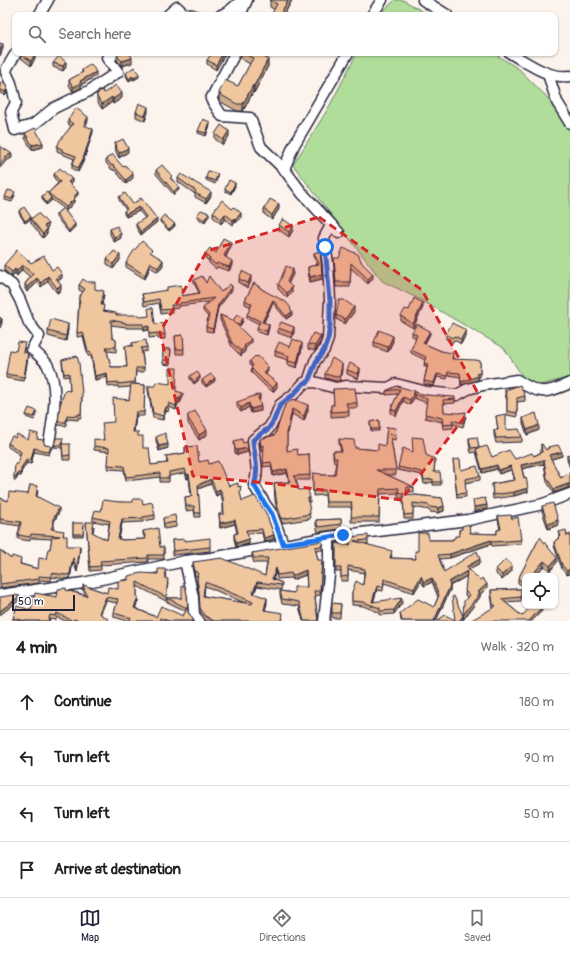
<!DOCTYPE html>
<html lang="en">
<head>
<meta charset="utf-8">
<style>
  body { margin:0; font-family:Pangolin,sans-serif; background:#f2f2f2; color:#202124 }
  .controls { position:absolute; right:12px; bottom:12px; display:grid; overflow:hidden; border-radius:8px; box-shadow:0 1px 3px #0004 }
  .controls button { width:36px; height:36px; display:grid; place-items:center; padding:0; border:0; border-bottom:1px solid #e0e0e0; background:#fff; color:#202124; font:20px sans-serif }
  .scale { position:absolute; left:12px; bottom:10px; width:63px; box-sizing:border-box; padding-left:4px; border:2px solid #22223b; border-top:0; font-size:11px; line-height:14px; white-space:nowrap; color:#22223b; -webkit-text-stroke:3px #fff; paint-order:stroke }
  .stop { position:absolute; width:12px; height:12px; margin:-9px; border:3px solid #1a73e8; border-radius:50%; background:#fff }
  .stop.end { background:#1a73e8; border-color:#fff; box-shadow:0 1px 4px #0008 }
  .list { margin:0; padding:0; list-style:none }
  h2 { display:flex; justify-content:space-between; align-items:center; height:52px; margin:0; padding:0 16px; font-size:17px }
  h2 small { font-size:13px; font-weight:400; color:#757577 }
  .list li { display:grid; grid-template-columns:26px 1fr auto; gap:12px; align-items:center; box-sizing:border-box; height:56px; padding:0 16px; border-top:1px solid #e0e0e0 }
  .list b { display:block; font-size:15px; white-space:nowrap }
  .list em { font-size:13px; font-style:normal; color:#757577 }
  .icon { flex:none; width:22px; height:22px; fill:none; stroke:currentColor; stroke-width:2; stroke-linecap:round; stroke-linejoin:round }
  .map { position:relative; flex:none; width:570px; height:621px; overflow:hidden }
  .search { position:absolute; background:#fff; box-shadow:0 1px 3px #0004; left:12px; right:12px; top:12px; height:44px; display:flex; align-items:center; gap:10px; box-sizing:border-box; padding:0 14px; border-radius:8px; color:#757577; font-size:15px }
  .sheet { height:276px; background:#fff }
  nav { display:flex; justify-content:space-around; align-items:center; box-sizing:border-box; height:56px; border-top:1px solid #e0e0e0; background:#fff; font-size:11px; color:#757577 }
  nav a { display:grid; justify-items:center; gap:2px }
  nav .on { color:#22223b }
  .map>svg:first-child { display:block }
  .green { fill:#b1dd9b; stroke:#6a806b }
  .lines { fill:none; stroke-linecap:round; stroke-linejoin:round }
  .street-casing { stroke:#22223b; stroke-width:13 }
  .street { stroke:#fff; stroke-width:10 }
  .wall { fill:#ceaa89; stroke:#22223b; fill-rule:evenodd }
  .shaded-wall { fill:#a88b6f; stroke:#22223b }
  .building { fill:#f0c69f; stroke:#22223b; fill-rule:evenodd }
  .route { stroke:#1a73e8; stroke-width:5 }
  .marked { fill:#d62828; fill-opacity:0.2; stroke:#d62828; stroke-width:3; stroke-dasharray:8 5; stroke-linejoin:round }
</style>
</head>
<body>
<div class="map">
<svg width="570" height="621" viewBox="0 0 570 621">
  <rect width="100%" height="100%" fill="#fcf4ec"/>
  <filter id="ink" filterUnits="userSpaceOnUse"><feTurbulence type="fractalNoise" baseFrequency=".025" numOctaves="2"/><feDisplacementMap in="SourceGraphic" scale="8" xChannelSelector="R" yChannelSelector="G"/><feConvolveMatrix kernelMatrix="1 2 1 2 8 2 1 2 1" color-interpolation-filters="sRGB"/></filter>
  <g filter="url(#ink)">
    <g class="green">
      <path d="M395 0H403L429 15H379Z"/>
      <path d="M357 53H493L519 69 547 97 570 130V377L530 388 504 348 421 300 382 281 293 165 329 107Z"/>
    </g>
    <g class="lines">
      <g class="street-casing">
        <g id="street">
          <path d="M423 0 447 15"/>
          <path d="M39 15 48 0"/>
          <path d="M168 15 177 7 183 13 193 15"/>
          <path d="M221 15 228 12 242 0"/>
          <path d="M240 15 247 0"/>
          <path d="M372 15 382 0"/>
          <path d="M16 53 7 68 6 72 11 83 16 103 11 112 15 130 33 125 54 108 89 91 118 72 107 58 118 53"/>
          <path d="M235 53 211 99 222 116 250 118 261 147 284 169"/>
          <path d="M510 53C528 63 548 79 570 76"/>
          <path d="M548 74 557 102 570 123"/>
          <path d="M339 233 302 193 284 169 294 145 348 53"/>
          <path d="M0 276 12 285 20 300 29 323 39 336 32 349C36 353 43 359 47 364 60 388 53 418 49 443"/>
          <path d="M308 382 315 361 324 350 328 339 330 300 328 264 324 238 331 225"/>
          <path d="M283 544 272 514 265 504 254 485C260 470 254 456 253 440L266 430 267 431 274 420 280 405 293 395 304 383 314 382 336 388 347 386 388 388 396 384 427 392 457 395 468 389 483 385 517 380C539 395 546 394 570 383"/>
          <path d="M185 561 193 597 194 615 199 621"/>
          <path d="M0 595 83 583 185 561 211 558 329 537 468 520 543 504 570 494"/>
          <path d="M324 621 329 575V537"/>
        </g>
      </g>
      <use href="#street" class="street"/>
    </g>
    <g class="wall">
      <path d="M270 0H292L284 15 270 7Z"/>
      <path d="M225 53V54L216 70 207 64V60Z"/>
      <path d="M241 53H270L267 59 268 66 254 93 253 92 243 111H237L221 102 219 100V93L238 86 250 64 241 59Z"/>
      <path d="M21 54 35 58 31 66 21 58Z"/>
      <path d="M117 56 132 63 122 66 117 60Z"/>
      <path d="M53 63 66 67 63 71 53 67Z"/>
      <path d="M82 70 96 76 81 85V88L73 92 69 85V80L82 73Z"/>
      <path d="M126 73 139 77 134 80 132 79 129 81 126 76Z"/>
      <path d="M0 82 7 93 5 96 0 93Z"/>
      <path d="M104 93 122 98 113 104 112 102 102 109 97 101V94Z"/>
      <path d="M136 112H148L145 121 136 117Z"/>
      <path d="M68 120 88 121 85 126 93 132 83 162 78 172 72 169V165L74 159 62 154V153L57 151V147L71 126 68 124Z"/>
      <path d="M210 125 206 136 198 133V131Z"/>
      <path d="M25 133 43 147 32 150 25 138Z"/>
      <path d="M215 134 229 136 223 145 215 139Z"/>
      <path d="M115 143 128 152 119 158 116 152Z"/>
      <path d="M106 159 133 178 126 184 115 170 114 171 113 169 112 170 106 163Z"/>
      <path d="M156 170 172 179 179 190 174 195 156 174Z"/>
      <path d="M54 174 72 182 70 184 78 195 74 199V202L66 211 64 209 75 227 69 233 56 217V214L63 208 51 199V201L46 205 42 198V196L48 194V193L58 183 54 178Z"/>
      <path d="M218 177 215 184 206 180V178Z"/>
      <path d="M178 178 211 196 206 203 195 197V194L178 182Z"/>
      <path d="M235 186 231 194 225 191V189Z"/>
      <path d="M15 195 12 202 5 200V197Z"/>
      <path d="M119 197 133 204 141 198 157 222 141 235 136 227V224L145 218 139 211 126 217 124 214V211L126 210 119 200Z"/>
      <path d="M232 209 241 218 236 223 235 222 233 225 225 219 221 224 213 217V212Z"/>
      <path d="M264 209H279L272 220 264 214Z"/>
      <path d="M19 211 31 217 25 223 19 213Z"/>
      <path d="M197 215 209 216 204 223 197 217Z"/>
      <path d="M31 219 48 227 46 228 47 233 43 238 31 223Z"/>
      <path d="M160 220 175 226 169 231 160 222Z"/>
      <path d="M279 225 293 230 289 237 279 230Z"/>
      <path d="M110 229 121 238 114 242 110 234Z"/>
      <path d="M231 246 226 257 232 265 229 271 217 267 216 269 209 263V261L205 258V254L216 253Z"/>
      <path d="M320 251 322 279 310 282 308 272V267L317 265 314 258V253Z"/>
      <path d="M152 253 163 265 158 272 150 267 145 279 126 267V263Z"/>
      <path d="M107 259 120 260 113 269 107 264Z"/>
      <path d="M31 263 52 270 62 278 58 281 61 290 57 293 48 281 41 287 37 283 27 292 25 289V284L30 277 22 270 17 276 15 273 12 277 4 270V265Z"/>
      <path d="M334 263H362L373 278 368 284 351 268 350 287H336Z"/>
      <path d="M293 274 288 283 292 292 287 298 278 289V284Z"/>
      <path d="M239 279 251 281 248 288 239 283Z"/>
      <path d="M194 280 206 283 221 292 232 290 218 308 213 332 206 331V327L208 317 203 311V308L210 302 180 306 179 308 172 309V312L161 314 159 303 144 306 142 294 182 296 199 293 194 283Z"/>
      <path d="M254 283 291 311 292 315 286 319 273 303 264 322 269 327 267 335 257 332V328L259 324 247 318V315L251 307 245 304V300Z"/>
      <path d="M79 285 95 289 104 295 102 305 103 311 116 315 140 317 155 324 165 334V339H158V337L149 338V330L144 331 143 328H126V327L111 325 112 338 116 340V352L107 351 111 367H127L125 346H132V343L147 347V351L142 352 144 368V372H136L135 384 145 385 144 416H136L134 432 138 436 143 448 151 465 167 463 166 456 185 453V447L199 462 209 464 229 486 238 487 242 501 274 539 264 542 262 533 247 534 249 544 236 547 234 539V534H237L235 524 220 528 219 514H223V502L220 494 216 496 211 484 198 489 200 517H195L194 510 186 511 185 497 191 496 189 478 187 479 185 473 169 476V482H160V477L126 481 124 470 108 469 109 452 94 450V446L103 440 114 422 129 400 131 387 118 388V386L108 387 107 377 95 380 91 356H88L83 336 77 337 79 297 83 292 79 290Z"/>
      <path d="M423 307 413 328 401 321V316L409 310Z"/>
      <path d="M354 312 345 324 336 319V315Z"/>
      <path d="M220 315 232 320 243 321 240 326 237 325 251 343 245 349V351L241 356 232 347 220 320Z"/>
      <path d="M278 328 294 332 292 338 278 333Z"/>
      <path d="M68 329 66 341 48 336V331Z"/>
      <path d="M412 332 430 334 425 344 453 356V359L480 377H478V380L461 385 460 377 448 375 447 379 437 377 434 386 424 384V381L427 367 424 366 425 360 411 353V350L416 338 412 336Z"/>
      <path d="M446 334H466L461 344 454 340 452 343 446 339Z"/>
      <path d="M183 335 184 354H176L175 336Z"/>
      <path d="M321 341 315 351 308 349V344Z"/>
      <path d="M393 341 388 352 374 347V342Z"/>
      <path d="M25 347 24 353 28 357 24 381 6 378V374L16 351Z"/>
      <path d="M290 347 302 348 297 368 288 365V360L275 356V351Z"/>
      <path d="M163 349H171L170 365 163 364Z"/>
      <path d="M62 360 82 397 81 418H78V420L67 419 66 426 58 425V422L70 391 69 376 64 377 62 363Z"/>
      <path d="M250 361 268 371 266 374 277 387 273 392 265 386 251 372 252 367 250 365Z"/>
      <path d="M342 369 340 381H336L325 378V374Z"/>
      <path d="M347 370 360 372 358 379 347 374Z"/>
      <path d="M190 376 200 379 194 384 190 379Z"/>
      <path d="M202 380 215 381 206 387 202 383Z"/>
      <path d="M148 386 176 391 183 397 180 403H178L176 410 169 407 168 412 166 411 163 420 153 418 148 390Z"/>
      <path d="M397 386 415 392 426 395 455 399V403L443 404 444 412 466 416 463 427 453 424V428L443 429 442 422 425 418 427 403 414 398 410 405 403 401 396 416 391 413V409L398 394 386 395V391Z"/>
      <path d="M333 389 357 403V408H348L349 411V416L331 417V405H334Z"/>
      <path d="M505 390 525 396V401L517 402V417L507 415V401L505 394Z"/>
      <path d="M259 400 261 411 251 413 249 407 241 412 237 407V402L260 400Z"/>
      <path d="M285 405 308 410 304 421 292 414 288 433H287V451L298 455 309 454 310 480H296L299 490 310 498V502H308L310 519 282 523 277 510 275 501 274 483 289 482 287 473 273 476 271 466 263 467 264 450H261L260 439 275 435Z"/>
      <path d="M37 413 34 420 26 417V415Z"/>
      <path d="M188 415 207 435 199 440 188 423Z"/>
      <path d="M496 416 506 430 522 437V442L496 443 494 435V430H498Z"/>
      <path d="M523 418 539 430 527 435 523 423Z"/>
      <path d="M379 420V431H371L370 422Z"/>
      <path d="M387 427 396 433 395 440 391 439 396 470V475H387L414 487V492H407L406 494 442 498 444 511 438 513 430 512 429 510 413 507V519H404L403 499 398 497V493L380 494 379 522H351L352 510H351V507H326L325 495 313 496V473L321 475H335L336 463H334L333 456V451H341L339 444V439L355 448 378 450 385 446Z"/>
      <path d="M156 437 168 448 159 451 156 441Z"/>
      <path d="M15 438 28 440 38 439 51 449 49 455 34 452 31 464 27 463 21 472V476H18L16 480H14V476L20 455 8 447V443Z"/>
      <path d="M469 438 479 447V448L492 457 515 459 534 456 541 452V444L546 450 548 449V447L562 456 551 459 561 478 570 472V488H568L554 493 547 482 544 464 522 469 528 492 514 496 493 499 492 484 514 480 511 470 499 474 497 469 482 473 476 452 471 453 469 443Z"/>
      <path d="M234 441 243 443 248 452 237 455 235 453Z"/>
      <path d="M63 444 70 455V460H63L62 448 54 447V445Z"/>
      <path d="M413 452 426 455 435 462 434 472 441 482V485H433V482L424 484 422 475 398 470V467Z"/>
      <path d="M570 454V468L567 460V455Z"/>
      <path d="M453 460 461 470 480 476V480L465 483 466 497 457 498Z"/>
      <path d="M38 490 37 496 59 512 54 522V526L53 530 64 536 67 546 80 550 77 572 73 562 70 578 66 579 52 577 51 581 39 580V583L0 588V550L11 559 21 563V564L38 569 46 559 50 549 52 539 31 538 30 541 18 539V535L20 526 0 523V498L8 501 28 494Z"/>
      <path d="M120 502 143 504 155 515V519L143 521V522L122 523 119 539 121 540 145 539 143 534V531L160 547H164V559H148V562L101 565V570L90 571 86 522 94 526 93 533 107 540 109 524 93 521V517L101 511Z"/>
      <path d="M542 506 558 525 548 529 542 511Z"/>
      <path d="M498 516 512 519 521 540V544L492 546 491 544 450 558 440 559 444 572 480 563 469 569 487 588 480 595V597L463 620 467 597 465 595 467 576 450 586V590L436 621H401L400 613 434 607 438 597 432 582 424 586 421 581 414 593 384 583 383 591 377 590 373 602 402 603 394 614 380 615V613L363 606 352 605V592L363 585 364 573 348 570V581H341V572H336V543L350 545V537L368 540V544H366L392 555 391 558 416 559 418 551 429 540H452L459 536V530H462V526L470 533 497 534V530L500 529 498 520Z"/>
      <path d="M163 518 176 522V527L164 529Z"/>
      <path d="M341 519V529L318 532 316 525V520Z"/>
      <path d="M73 523 84 526 83 536H73Z"/>
      <path d="M559 532 567 536 570 534V573L567 575 562 569 554 546V542L559 537Z"/>
      <path d="M540 537 557 562 550 571 544 566 525 576V587L518 583V579Z"/>
      <path d="M172 540 185 541 210 547V551L173 555Z"/>
      <path d="M322 546V550L316 551 318 560 322 564 320 595 315 596 318 621H303L299 606 282 604 280 595V591L294 593 307 587 306 575 292 580 291 578 277 579 276 572 273 579 282 583 281 590 257 586 254 594 267 603 265 610 283 618 282 621H207L205 620 200 612 199 597 197 583V576H195L193 567V562L265 576 267 563H254L252 557V553ZM205 586 245 603 204 596Z"/>
      <path d="M496 569 512 571 502 580 496 574Z"/>
      <path d="M166 579 168 583 166 601 137 586V597L138 601 135 608 156 617 183 616 186 611 167 602V598H182L185 586 188 612 194 621H127L114 617V613L117 603 106 601 100 614 108 621H65L57 617 56 620 50 619 49 621H13V618L31 610 57 597 66 590 85 595 83 590V585L107 593 118 589 128 580Z"/>
      <path d="M521 589V601L505 602 522 616 542 611 532 621 493 608 491 594V590Z"/>
      <path d="M332 603 341 604 340 618H332Z"/>
    </g>
    <g class="shaded-wall">
      <path d="M288 0H292L284 15H280Z"/>
      <path d="M3 44V49L0 56V51Z"/>
      <path d="M223 53H225V54L216 70V65Z"/>
      <path d="M266 53H270L264 64V57Z"/>
      <path d="M35 54V58L31 66V61Z"/>
      <path d="M132 58V63L122 66V61Z"/>
      <path d="M268 59V66L254 93V86Z"/>
      <path d="M66 62V67L63 71V66Z"/>
      <path d="M96 72V76L81 85V88L73 92V87L80 81Z"/>
      <path d="M139 74V77L134 80V78Z"/>
      <path d="M132 76V79L129 81V79Z"/>
      <path d="M253 85V92L243 111V104Z"/>
      <path d="M7 89V93L5 96V92Z"/>
      <path d="M122 93V98L113 104V99Z"/>
      <path d="M112 97V102L102 109V104Z"/>
      <path d="M148 107V112L145 121V116Z"/>
      <path d="M88 117V121L84 129V125Z"/>
      <path d="M210 122V125L206 136V133Z"/>
      <path d="M93 129V132L83 162 78 172V168Z"/>
      <path d="M229 131V136L223 145V140Z"/>
      <path d="M43 143V147L32 150V145Z"/>
      <path d="M128 148V152L119 158V153Z"/>
      <path d="M12 154V158L6 161 0 168V164L6 156Z"/>
      <path d="M133 174V178L126 184V180Z"/>
      <path d="M72 179V182L68 186V182Z"/>
      <path d="M235 183V186L231 194V192Z"/>
      <path d="M179 186V190L174 195V192Z"/>
      <path d="M78 192V195L74 199V202L66 211V207L73 198Z"/>
      <path d="M211 192V196L206 203V199Z"/>
      <path d="M51 198V201L46 205V203Z"/>
      <path d="M279 204V209L272 220V215Z"/>
      <path d="M139 207V211L126 217V214Z"/>
      <path d="M209 213V216L204 223V220Z"/>
      <path d="M241 213V218L236 223V219Z"/>
      <path d="M225 214V219L221 224V219Z"/>
      <path d="M31 217V219L25 223V221Z"/>
      <path d="M235 218V222L233 225V220Z"/>
      <path d="M157 219V222L141 235V232Z"/>
      <path d="M48 224V227L44 230V226Z"/>
      <path d="M75 224V227L69 233V231Z"/>
      <path d="M175 224V226L169 231V229Z"/>
      <path d="M293 226V230L289 237V232Z"/>
      <path d="M47 229V233L43 238V234Z"/>
      <path d="M121 234V238L114 242V237Z"/>
      <path d="M231 242V246L224 261V256Z"/>
      <path d="M120 255V260L113 269V264Z"/>
      <path d="M163 260V265L158 272V268Z"/>
      <path d="M232 261V265L229 271V267Z"/>
      <path d="M150 262V267L145 279V275Z"/>
      <path d="M22 265V270L17 276V271Z"/>
      <path d="M15 269V273L12 277V272Z"/>
      <path d="M293 269V274L287 287V282Z"/>
      <path d="M62 274V278L56 282V278Z"/>
      <path d="M322 274V279L310 282V277Z"/>
      <path d="M373 274V278L368 284V279Z"/>
      <path d="M48 276V281L41 287V283Z"/>
      <path d="M251 276V281L248 288V283Z"/>
      <path d="M37 278V283L27 292V287Z"/>
      <path d="M61 285V290L57 293V288Z"/>
      <path d="M232 286V290L218 308 213 332V329L218 305Z"/>
      <path d="M292 287V292L287 298V293Z"/>
      <path d="M273 300V303L262 325V322Z"/>
      <path d="M423 303V307L413 328V324Z"/>
      <path d="M354 307V312L345 324V319Z"/>
      <path d="M292 312V315L286 319V316Z"/>
      <path d="M243 318V321L240 326V324Z"/>
      <path d="M2 319V323L0 328V323Z"/>
      <path d="M68 324V329L66 341V336Z"/>
      <path d="M269 324V327L267 335V331Z"/>
      <path d="M149 326V330L144 331V327Z"/>
      <path d="M294 327V332L292 338V333Z"/>
      <path d="M466 330V334L461 344V339Z"/>
      <path d="M430 331V334L423 346V343Z"/>
      <path d="M321 336V341L315 351V346Z"/>
      <path d="M393 336V341L388 352V347Z"/>
      <path d="M251 339V343L245 349V351L241 356V351L244 346Z"/>
      <path d="M302 343V348L297 368V363Z"/>
      <path d="M28 353V357L24 381V377Z"/>
      <path d="M480 361V377H478V380L461 385V382L476 374Z"/>
      <path d="M342 364V369L340 381V376Z"/>
      <path d="M268 367V371L264 376V373Z"/>
      <path d="M360 368V372L358 379V374Z"/>
      <path d="M107 373V377L95 380V376Z"/>
      <path d="M437 374V377L434 386V383Z"/>
      <path d="M200 376V379L194 384V382Z"/>
      <path d="M215 378V381L206 387V385Z"/>
      <path d="M277 383V387L273 392V388Z"/>
      <path d="M415 391 414 398 410 405V400Z"/>
      <path d="M183 393V397L180 403V399Z"/>
      <path d="M260 395V400L258 401V397Z"/>
      <path d="M403 397V401L396 416V411Z"/>
      <path d="M178 398V403L176 410V406Z"/>
      <path d="M249 403V407L241 412V408Z"/>
      <path d="M308 405V410L304 421V416Z"/>
      <path d="M261 406V411L251 413V409Z"/>
      <path d="M166 407V411L163 420V416Z"/>
      <path d="M292 409V414L288 433V429Z"/>
      <path d="M136 412V416L133 436V432Z"/>
      <path d="M539 425V430L527 435V430Z"/>
      <path d="M207 430V435L199 440V435Z"/>
      <path d="M168 444V448L159 451V446Z"/>
      <path d="M34 448V452L31 464V460Z"/>
      <path d="M248 448V452L237 455V450Z"/>
      <path d="M562 452V456L549 460V455Z"/>
      <path d="M27 459V463L21 472V476V468Z"/>
      <path d="M544 460V464L521 469V465Z"/>
      <path d="M497 465V469L482 473V469Z"/>
      <path d="M511 466V470L499 474V470Z"/>
      <path d="M287 469V473L273 476V472Z"/>
      <path d="M18 473V476L16 480V477Z"/>
      <path d="M189 474V478L187 479V475Z"/>
      <path d="M211 479V484L198 489V485Z"/>
      <path d="M568 484V488L554 493V489Z"/>
      <path d="M528 488V492L514 496V492Z"/>
      <path d="M220 489V494L216 496V491Z"/>
      <path d="M487 505V509L474 512V507Z"/>
      <path d="M444 506V511L438 513V508Z"/>
      <path d="M59 508V512L52 525V521Z"/>
      <path d="M122 519V523L118 543V539Z"/>
      <path d="M235 520V524L220 528V523Z"/>
      <path d="M558 520V525L548 529V524Z"/>
      <path d="M274 535V539L264 542V538Z"/>
      <path d="M249 539V544L236 547V543Z"/>
      <path d="M491 540V544L450 558V554Z"/>
      <path d="M80 546V550L77 572V568Z"/>
      <path d="M73 558V562L70 578V574Z"/>
      <path d="M557 558V562L550 571V566Z"/>
      <path d="M480 559V563L466 571V567Z"/>
      <path d="M544 561V566L535 576H531Z"/>
      <path d="M512 566V571L502 580V575Z"/>
      <path d="M276 568V572L272 583V579Z"/>
      <path d="M570 569V573L567 575V571Z"/>
      <path d="M306 570V575L292 580V576Z"/>
      <path d="M467 571V576L449 586V582Z"/>
      <path d="M421 576V581L414 593V589Z"/>
      <path d="M432 578V582L424 586V582Z"/>
      <path d="M257 582V586L253 597V593Z"/>
      <path d="M487 584V588L480 595V597L463 620V615L477 593Z"/>
      <path d="M377 586V590L372 607V602Z"/>
      <path d="M450 586V590L436 621H434Z"/>
      <path d="M20 596V600L0 615V611Z"/>
      <path d="M106 597V601L99 618V613Z"/>
      <path d="M138 597V601L134 612V608Z"/>
      <path d="M267 598V603L264 614V610Z"/>
      <path d="M402 598V603L394 614V610Z"/>
      <path d="M542 607V611L532 621H529Z"/>
      <path d="M463 616V620L462 621H459Z"/>
    </g>
    <g class="building">
      <path d="M270 0H288L280 15H271L277 4Z"/>
      <path d="M0 43 3 44 0 51Z"/>
      <path d="M21 53H35V54L31 61 21 54Z"/>
      <path d="M123 53H130L132 58 122 61 117 56Z"/>
      <path d="M212 53H223L216 65 207 60Z"/>
      <path d="M242 53H266L264 57 268 59 254 86 253 85 243 104H237L221 95 219 93 225 80 238 86 253 58Z"/>
      <path d="M59 56 66 62 63 66 53 63Z"/>
      <path d="M91 64 96 72 80 81 81 83 73 87 69 80 83 72 82 70Z"/>
      <path d="M134 67 139 74 134 78 132 76 129 79 126 73Z"/>
      <path d="M0 82 6 85 7 89 5 92 0 89Z"/>
      <path d="M116 85 122 93 113 99 112 97 102 104 97 97V94L102 90 104 93Z"/>
      <path d="M139 103 148 107 145 116 136 112Z"/>
      <path d="M76 108 88 117 84 125 93 129 83 159 78 168 72 165 76 156 62 151V149L57 147 60 140 73 124 68 120Z"/>
      <path d="M203 119 210 122 206 133 198 131Z"/>
      <path d="M221 125 229 131 223 140 215 134Z"/>
      <path d="M35 128 43 143 32 145 25 133Z"/>
      <path d="M123 139 128 148 119 153 116 147 117 146 115 143Z"/>
      <path d="M0 146 12 154 6 156 0 164Z"/>
      <path d="M112 154 123 167 125 165 133 174 126 180 115 167H114L113 165 112 166 106 159Z"/>
      <path d="M162 165 172 176 170 178 179 186 174 192 156 170Z"/>
      <path d="M60 168 72 179 68 182 78 192 73 198 74 199 66 207 48 193 60 182 54 174Z"/>
      <path d="M208 171 218 174 215 181 206 178Z"/>
      <path d="M181 174 211 192 206 199 195 193 196 191 178 178Z"/>
      <path d="M229 180 235 183 231 192 225 189Z"/>
      <path d="M8 190 15 192 12 199 5 197Z"/>
      <path d="M47 192 51 198 46 203 42 196Z"/>
      <path d="M125 193 133 204 141 198 157 219 141 232 136 224 146 217 139 207 126 214 124 211 127 209 119 197Z"/>
      <path d="M270 199 279 204 272 215 264 209Z"/>
      <path d="M222 200 232 209 234 207 241 213 236 219 235 218 233 220 225 214 221 219 213 212Z"/>
      <path d="M24 207 31 217 25 221 19 211Z"/>
      <path d="M63 208 75 224 69 231 56 214Z"/>
      <path d="M201 210 209 213 204 220 197 215Z"/>
      <path d="M37 214H39L48 224 44 226 47 229 43 234 31 219Z"/>
      <path d="M164 215 175 224 169 229 160 220Z"/>
      <path d="M283 219 293 226 289 232 279 225Z"/>
      <path d="M117 226 121 234 114 237 110 229Z"/>
      <path d="M223 238 231 242 224 256 232 261 229 267 217 263 216 265 209 259 210 258 205 254 210 248 216 253Z"/>
      <path d="M142 241 152 250 150 252 163 260 158 268 150 262 145 275 126 263 133 252Z"/>
      <path d="M343 248 358 254 362 263 373 274 368 279 351 263 350 282H336L334 258H339Z"/>
      <path d="M17 250 31 263 44 256 52 270 57 267 62 274 56 278 61 285 57 288 48 276 41 283 37 278 27 287 25 284 33 274 22 265 17 271 15 269 12 272 4 265Z"/>
      <path d="M114 251 120 255 113 264 107 259Z"/>
      <path d="M320 251 322 274 310 277 308 267 319 264 314 253Z"/>
      <path d="M286 266 293 269 287 282 292 287 287 293 278 284 280 281Z"/>
      <path d="M242 271 251 276 248 283 239 279Z"/>
      <path d="M202 276 206 283 209 276 221 292 230 284 232 286 218 305 213 329 206 327 209 315 203 308 214 298 180 303 179 305H171L172 309 161 310 159 299 144 302 142 294 167 290V287L181 285 182 296 200 293 194 280Z"/>
      <path d="M83 279 87 282H95V289L104 291 101 305H104L103 311 116 313V315H140V317L149 316 148 308H153L155 324 163 323 165 334 158 335V333L149 334V326L144 327 143 324H126V323L111 320 112 338 116 340V347H106L111 367H127L125 346H133L132 343 146 340 147 347 141 348 144 368H136L135 382 118 384V382L108 383 107 373 95 376 91 352H88L83 332 77 333 79 304 80 301 79 300V297L85 289 79 285Z"/>
      <path d="M254 283 263 290 286 302 291 308 290 309 292 312 286 316 273 300 262 322 269 324 267 331 257 328 260 321 247 315 252 304 245 300Z"/>
      <path d="M414 298 423 303 413 324 401 316 405 309 409 310Z"/>
      <path d="M339 300H344L354 307 345 319 336 315Z"/>
      <path d="M237 314 243 318 240 324 234 322 233 321Z"/>
      <path d="M220 315 232 320 251 339 244 346 245 347 241 351 232 343Z"/>
      <path d="M0 317 2 319 0 323Z"/>
      <path d="M51 319 68 324 66 336 48 331Z"/>
      <path d="M281 322 294 327 292 333 278 328Z"/>
      <path d="M452 323 466 330 461 339 454 336 452 338 446 334Z"/>
      <path d="M417 324 430 331 423 343 441 351 453 353 452 359 476 360 480 361V373L476 374 478 376 461 382 460 373 448 372 447 376 437 374 434 383 424 381 428 364 424 363 426 357 411 350 417 335 412 332Z"/>
      <path d="M379 330 393 336 388 347 374 342Z"/>
      <path d="M313 333 321 336 315 346 308 344Z"/>
      <path d="M183 335 184 349H176L175 336Z"/>
      <path d="M293 339 302 343 297 363 288 361 289 356 275 351 279 342 290 347Z"/>
      <path d="M18 342 25 343 23 352 28 353 24 377 6 374 10 350 16 351Z"/>
      <path d="M163 349H171L170 360H163Z"/>
      <path d="M77 356 79 363 82 393 81 414H78V416L67 415 66 422H58L60 405 65 390 70 391 69 373 64 374 62 360Z"/>
      <path d="M255 356 256 357 258 356 268 367 264 373 277 383 273 388 265 382 251 368 253 366 250 361Z"/>
      <path d="M332 358 342 364 340 376 336 377 325 374Z"/>
      <path d="M350 363 360 368 358 374 347 370Z"/>
      <path d="M170 368H177L176 391 183 393 180 399 178 398 176 406 169 403 168 407H166L163 416 153 413 148 386H155L156 382 170 384Z"/>
      <path d="M197 371 200 376 194 382 190 376Z"/>
      <path d="M211 374 215 378 206 385 202 380Z"/>
      <path d="M131 384 145 385 144 412H136L133 432H138V436H143V448H149L151 465 168 463 166 456 186 453 185 447 197 446 199 462 208 460 209 464 218 461 229 486 238 483V487L241 486 240 492 242 501 255 496 266 513 274 535 264 538 262 529 246 530 249 539 236 543 234 534 238 533 235 520 220 523 219 514H224L223 497 220 489 216 491 211 479 198 485 200 513H195L194 506H186L185 497 192 496 189 474 187 475 185 469 169 472V478H160V473L126 477 124 466 108 465 109 448 94 446V439L104 440 102 423 114 422 113 398 129 400Z"/>
      <path d="M520 385 525 396 517 398V413L507 411V397L505 390Z"/>
      <path d="M397 386 415 391 410 400 403 397 396 411 391 409 400 389 386 391Z"/>
      <path d="M355 388 357 403H346L349 411 331 412V405H334L333 389Z"/>
      <path d="M415 392 426 395 455 397V399L443 400 444 412 458 413 466 412 463 423 452 420 453 424 443 425 442 418 425 414 427 399 414 394Z"/>
      <path d="M260 394V395L258 397 261 406 251 409 249 403 241 408 237 402Z"/>
      <path d="M293 399 308 405 304 416 292 409 288 429 287 428V451L297 449 298 455 309 454 310 475 294 476 299 490 308 489 310 498H308L310 514 282 519 277 505 274 483 290 482 287 469 273 472 271 462 263 463 264 445 261 446 260 439 275 435 285 405Z"/>
      <path d="M29 408 37 411 34 417 26 415Z"/>
      <path d="M195 411 207 430 199 435 188 418V415Z"/>
      <path d="M536 413 539 425 527 430 523 418Z"/>
      <path d="M506 414V430L519 429 522 437 496 438 494 430H498L496 416Z"/>
      <path d="M379 420V429H371L370 422Z"/>
      <path d="M387 427 396 428 395 435 390 434 396 470H376L414 487H407L406 494 442 498 444 506 438 508 430 507 429 505 413 503V514L404 515 403 494H404L398 492 399 488 380 489 379 517H351L352 505H351L352 502H326L325 490 313 491V473L321 474V475H335L337 458H334L333 451H342L339 439 354 440 355 448 378 450V444L385 446Z"/>
      <path d="M30 432 38 434 37 439 43 440 45 445 51 446 49 452 34 448 31 460 27 459 21 468V473H18L16 477 14 476 15 464H17L21 452 8 443 12 436 15 438 17 434 28 440Z"/>
      <path d="M165 433 168 444 159 446 156 437Z"/>
      <path d="M412 437 423 438 426 455 435 459 434 472H440L441 482H433V479L424 480 422 472 398 467 403 448 413 452Z"/>
      <path d="M477 437 479 447 471 448 469 438Z"/>
      <path d="M56 438H63L62 445H54Z"/>
      <path d="M242 439 243 443 247 442 248 448 237 450 235 449 234 441Z"/>
      <path d="M62 444H70V455L63 456Z"/>
      <path d="M541 444H542L546 450 549 448 548 447 558 445 562 452 549 455 561 478 570 472V484H568L554 489 547 478 544 460 521 465 524 478 526 477 528 488 514 492 493 495 492 484 515 480 511 466 499 470 497 465 482 469 476 449 487 446 492 457 509 450 515 459 532 453 534 456 542 452Z"/>
      <path d="M570 454V464L567 455Z"/>
      <path d="M460 459 461 470 477 466 480 476 465 479 466 493 457 494 453 460Z"/>
      <path d="M30 485 38 486 36 496 59 508 52 521 54 522 51 529 64 531 63 536H67V546H80L77 568 73 558 70 574 66 575 52 573 51 577 39 576V579L0 584V550L11 559 12 556 21 559 20 564 38 569 39 558 46 559 48 549H50L52 537 60 536 31 534 30 537 18 535 21 522 0 519V498L8 501 9 492 28 494Z"/>
      <path d="M485 498 487 505 474 507 473 500Z"/>
      <path d="M133 499H142L143 504 152 502 155 515 143 517V518L122 519 118 539H121V540L146 539 143 531 158 528 160 547H164V555H148V558L100 561 101 566 90 567 86 522H94L92 532 107 540 110 521 93 517 95 510 101 511 103 500 120 502H133Z"/>
      <path d="M553 503 558 520 548 524 542 506Z"/>
      <path d="M175 515 176 522 164 524 163 518Z"/>
      <path d="M511 515 512 519 518 517 521 540 492 542 491 540 450 554 438 555 444 572 477 551 480 559 466 567 480 580 482 578 487 584 477 593H480L463 615 464 601 469 595 465 591 467 571 449 582 450 586 434 621H402L400 613 418 599 434 607 439 595 432 578 424 582 421 576 414 589 384 579 383 587 377 586 372 602 402 598 394 610 380 611V608L363 602 352 601V592L356 581 363 585 365 569 348 566V576L341 577V568H336V543L350 545V537L368 535V540L354 541 392 551 390 558 416 559 415 551H418V533H428L429 540H453L452 539 455 538V536H460L459 530 462 529V526L469 524 470 533 497 534V530L501 529 498 516Z"/>
      <path d="M341 519V524L318 527 316 520Z"/>
      <path d="M73 523H84L83 534H73Z"/>
      <path d="M566 530 567 536 570 534V569L567 571 562 565 554 542 561 536 559 532Z"/>
      <path d="M540 537 557 558 550 566 544 561 531 576H525V583L518 579Z"/>
      <path d="M210 538V547L173 551 172 540 185 539V541Z"/>
      <path d="M322 541V546L315 547 318 560H322L320 591H314L318 621H304L299 602 282 599 280 591 294 593V587H307L306 570 292 576 291 573 277 575 276 568 272 579 282 583 281 585 257 582 253 593 267 598 264 610 283 613 282 621H214L205 616 200 608 199 592 197 579 198 572H195L193 562 222 558 265 576 268 558H254L252 553ZM205 582 253 602 252 604 203 596Z"/>
      <path d="M506 559 512 566 502 575 496 569Z"/>
      <path d="M158 569H165L166 579H168L166 597 137 582V597H138L134 608 156 617 161 606 183 616 187 608 167 598H182V586H185L187 594 188 612 194 621H169L160 618 159 621H129L131 618 114 613 118 599 106 597 99 613 108 619 107 621H79L74 619 73 621 57 613 56 616 50 615 48 621H26L13 618 17 606 31 610 35 593 57 597 58 589 66 588V590L87 596 83 585 107 593 108 587 118 589V581L128 580V576L141 573 158 574Z"/>
      <path d="M521 589V597L501 599 522 616 531 606H540L542 607 529 621H470L496 606 493 604 491 590Z"/>
      <path d="M14 595 20 596 0 611V597Z"/>
      <path d="M454 596 463 616 459 621H437L445 615 455 620 452 597Z"/>
      <path d="M332 603 341 604 340 613H332Z"/>
    </g>
  </g>
  <g class="lines" filter="url(#ink)">
    <path class="route" d="M325 247 330 300V325L328 339 324 350 316 362 308 382 304 383 293 395 280 405 274 420 267 431 266 430 253 440C254 456 260 470 254 485L265 504 272 514 283 544 343 535"/>
  </g>
  <path class="marked" d="M319 217 422 290 480 397 401 500 276 484 193 476 160 332 207 251Z"/>
</svg>
<div class="controls">
<button><svg class="icon" aria-label="locate" viewBox="0 0 24 24"><circle cx="12" cy="12" r="6"/><path d="M12 2v4M12 18v4M2 12h4M18 12h4"/></svg></button>
</div>
<div class="scale">50 m</div>
<div class="stop" style="left:325px;top:247px"></div>
<div class="stop end" style="left:343px;top:535px"></div>
<div class="search"><svg class="icon" aria-label="search" viewBox="0 0 24 24"><circle cx="10" cy="10" r="6"/><path d="M15 15l6 6"/></svg>Search here</div>
</div>
<section class="sheet">
<h2>4 min<small>Walk · 320 m</small></h2>
<ul class="list">
<li><svg class="icon" aria-label="ahead" viewBox="0 0 24 24"><path d="M12 20V5M6 11l6-6 6 6"/></svg><div><b>Continue</b></div><em>180 m</em></li>
<li><svg class="icon" aria-label="left" viewBox="0 0 24 24"><path d="M17 20v-9H6M10 6l-5 5 5 5"/></svg><div><b>Turn left</b></div><em>90 m</em></li>
<li><svg class="icon" aria-label="left" viewBox="0 0 24 24"><path d="M17 20v-9H6M10 6l-5 5 5 5"/></svg><div><b>Turn left</b></div><em>50 m</em></li>
<li><svg class="icon" aria-label="arrive" viewBox="0 0 24 24"><path d="M6 21V4h12l-3 4 3 4H6"/></svg><div><b>Arrive at destination</b></div></li>
</ul>
</section>
<nav>
<a class="on"><svg class="icon" aria-label="map" viewBox="0 0 24 24"><path d="M3 6l6-2 6 2 6-2v14l-6 2-6-2-6 2zM9 4v14M15 6v14"/></svg>Map</a>
<a><svg class="icon" aria-label="directions" viewBox="0 0 24 24"><path d="M12 3l9 9-9 9-9-9zM9 14v-3h6M13 9l2 2-2 2"/></svg>Directions</a>
<a><svg class="icon" aria-label="saved" viewBox="0 0 24 24"><path d="M7 4h10v16l-5-4-5 4z"/></svg>Saved</a>
</nav>
</body>
</html>
